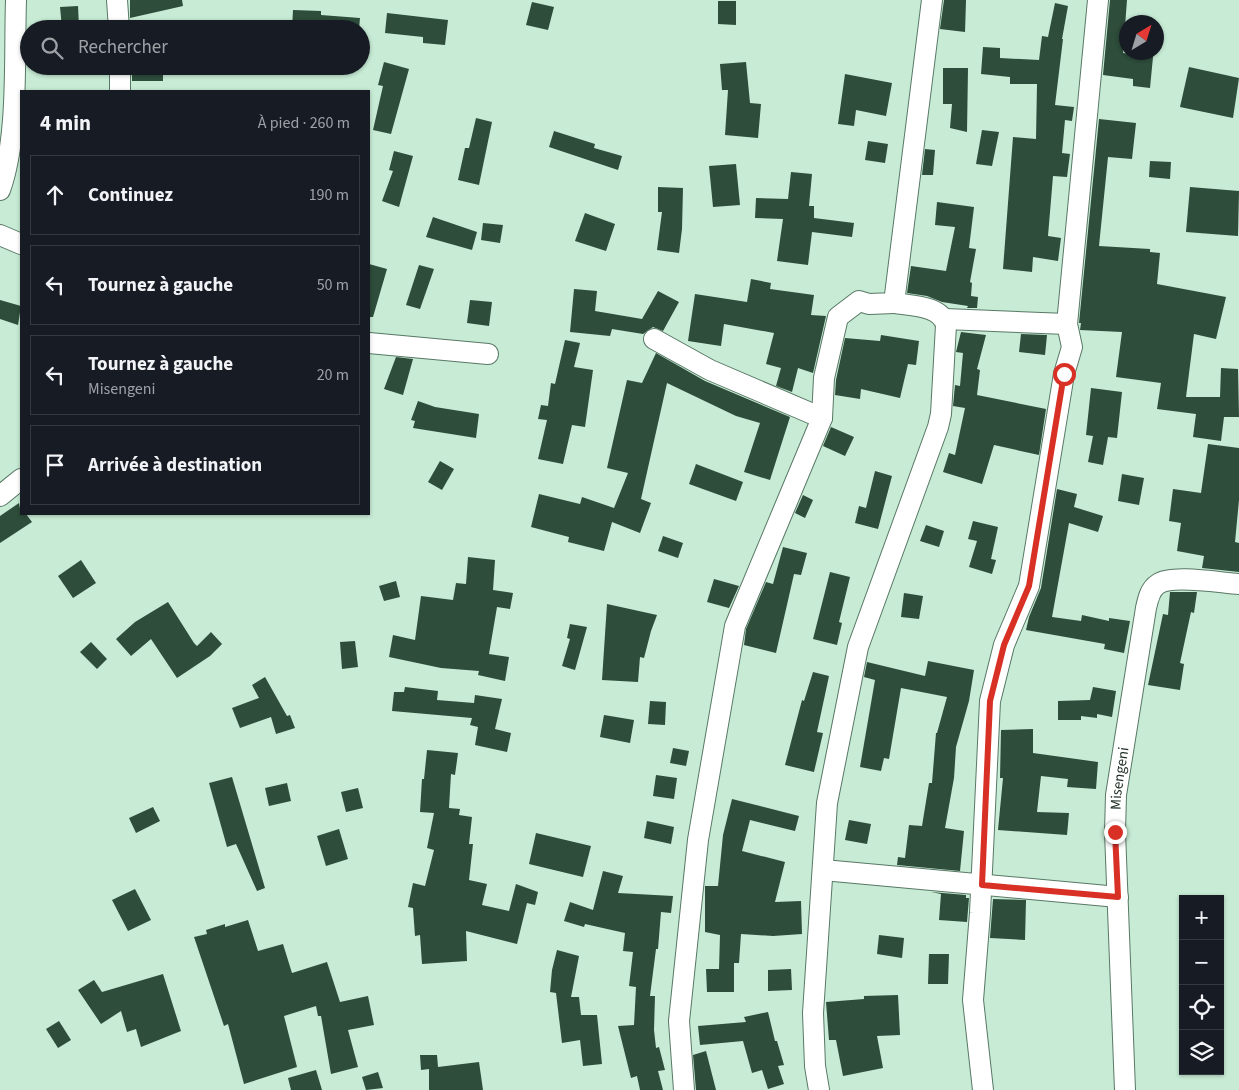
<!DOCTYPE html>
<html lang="fr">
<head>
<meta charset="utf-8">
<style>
  body { margin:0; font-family:"Source Sans 3",sans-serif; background:#20242c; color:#f1f3f6 }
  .controls { position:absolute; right:15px; bottom:15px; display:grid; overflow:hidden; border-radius:0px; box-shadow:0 1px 4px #0004 }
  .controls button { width:45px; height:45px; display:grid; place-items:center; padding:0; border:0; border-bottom:1px solid #363941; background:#171b24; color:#f1f3f6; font:25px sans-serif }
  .compass { position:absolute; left:1119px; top:15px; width:45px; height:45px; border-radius:50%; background:#171b24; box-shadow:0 1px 4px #0004; rotate:38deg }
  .stop { position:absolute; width:15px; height:15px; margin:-11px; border:4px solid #d93025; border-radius:50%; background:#fff }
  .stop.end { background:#d93025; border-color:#fff; box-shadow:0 1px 5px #0008 }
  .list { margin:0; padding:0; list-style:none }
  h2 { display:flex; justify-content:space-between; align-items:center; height:65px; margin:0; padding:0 20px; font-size:21px }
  h2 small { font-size:16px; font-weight:400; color:#9ea1a6 }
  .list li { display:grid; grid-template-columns:32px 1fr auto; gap:15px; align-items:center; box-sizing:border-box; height:80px; margin:0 10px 10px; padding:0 10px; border:1px solid #363941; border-radius:0px }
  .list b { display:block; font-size:19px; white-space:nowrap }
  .list p { margin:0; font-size:16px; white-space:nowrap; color:#9ea1a6 }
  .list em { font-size:16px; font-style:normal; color:#9ea1a6 }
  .icon { flex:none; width:28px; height:28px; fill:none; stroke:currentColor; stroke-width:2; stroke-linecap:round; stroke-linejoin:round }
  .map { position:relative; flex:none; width:1239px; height:1090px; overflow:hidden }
  .search { position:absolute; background:#171b24; box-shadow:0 1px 4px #0004; left:20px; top:20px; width:350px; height:55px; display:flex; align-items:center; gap:12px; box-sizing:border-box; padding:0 18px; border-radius:28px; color:#9ea1a6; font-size:19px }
  .panel { position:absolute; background:#171b24; box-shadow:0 1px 4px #0004; left:20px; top:90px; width:350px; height:425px; border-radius:0px }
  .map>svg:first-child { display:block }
  .building { fill:#2e4d3b }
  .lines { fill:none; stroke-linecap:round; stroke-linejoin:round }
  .minor-casing { stroke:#587865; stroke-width:22 }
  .minor { stroke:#fff; stroke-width:20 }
  .route { stroke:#d93025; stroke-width:6 }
  .labels { text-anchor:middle; stroke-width:5; stroke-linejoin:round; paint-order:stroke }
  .street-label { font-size:15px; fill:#1f2d25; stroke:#fff }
</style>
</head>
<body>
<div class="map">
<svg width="1239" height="1090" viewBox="0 0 1239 1090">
  <rect width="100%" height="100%" fill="#c7ebd5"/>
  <g class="building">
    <path d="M130 0H182L183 6 130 18Z"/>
    <path d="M944 0H966L965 32 940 29Z"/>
    <path d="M1110 0H1127L1123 53 1153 57 1150 88 1133 86V79L1103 75Z"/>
    <path d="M718 1H736V25L718 24Z"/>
    <path d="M532 2 554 7 548 30 526 25Z"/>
    <path d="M1055 3 1068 6 1062 39H1063L1055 105 1074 107 1072 121 1065 120 1062 153 1070 154 1067 177 1053 176 1048 236 1061 238 1058 261 1033 257 1032 272 1003 269 1013 137 1036 139 1037 84H1010V77L981 74 983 47 1000 48V58L1039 60 1042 36 1048 37Z"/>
    <path d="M78 6 79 27 62 28 60 7Z"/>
    <path d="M293 10 321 11V15L360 18 359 29H292Z"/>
    <path d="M387 13 448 20 445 45 423 43V37L385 33Z"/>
    <path d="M384 62 409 69 391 134 373 130 383 86 378 85Z"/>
    <path d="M746 62 750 103 761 104 758 138 725 135 728 90H722L720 64Z"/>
    <rect x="132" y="66" width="31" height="15"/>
    <path d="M1189 67 1239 78 1233 118 1180 107Z"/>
    <path d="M943 68H968L967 132 950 128 952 104H943Z"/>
    <path d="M845 74 892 83 886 116 856 110 854 126 838 124Z"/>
    <path d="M476 118 492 122 479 185 458 180 465 148H469Z"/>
    <path d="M1099 119 1136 123 1132 159 1108 157 1099 246 1150 249V252L1160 253 1157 284 1226 297 1216 339 1194 334 1186 397H1220L1221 368 1238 369 1239 417H1224L1221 441 1193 437 1196 414 1157 409 1161 383 1116 377 1122 332 1080 330 1081 323H1079Z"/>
    <path d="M982 130 999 132 992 166 976 164Z"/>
    <path d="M554 131 595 144 594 148 622 156 618 170 549 147Z"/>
    <path d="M868 141 888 144 885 163 865 160Z"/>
    <path d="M925 149 935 150 933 175H922Z"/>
    <path d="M394 151 413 156 399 207 382 201 393 171 389 170Z"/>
    <path d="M1150 161 1171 162 1170 179 1149 177Z"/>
    <path d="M736 164 740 205 713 207 709 166Z"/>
    <path d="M791 172 812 174 809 206H814V218L854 223 852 237 812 232 808 265 777 261 783 219 755 218 756 198 788 199Z"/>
    <path d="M658 187 683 188 682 229 679 253 657 250 662 212H658Z"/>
    <path d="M1190 187 1239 191 1238 236 1186 232Z"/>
    <path d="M937 202 974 207 969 248 976 249 970 282 972 283 971 296 978 297 977 308H967L968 306 942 302 927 296 907 293 911 266 946 271 955 227 935 225Z"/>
    <path d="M585 213 615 224 606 251 575 241Z"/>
    <path d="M433 217 477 232 472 250 426 237Z"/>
    <path d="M483 223 503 225 500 243 481 240Z"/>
    <path d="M369 264 387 269 373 317H369Z"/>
    <path d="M419 265 434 269 420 309 406 305Z"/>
    <path d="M751 279 771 283 770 289 814 295 811 315 826 316 813 373 798 368 792 392 776 386 781 368 766 364 774 333 724 324 721 346 688 341 695 294 747 302Z"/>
    <path d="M574 289 597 291 595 311 642 319 658 291 679 302 663 331 653 327 643 334 612 329 610 336 570 332Z"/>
    <path d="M0 300 21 306 18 325 0 319Z"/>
    <path d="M470 300 492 302 489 326 467 323Z"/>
    <path d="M961 332 986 335 977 369 980 370 977 395 1046 409 1039 455 994 445 982 484 943 472 949 453 955 455 965 408 953 406 955 385 960 386 963 353 956 352Z"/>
    <path d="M1021 334 1047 335 1045 355 1019 352Z"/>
    <path d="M881 335 919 341 916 365 908 364 900 398 861 389 860 399 835 395 836 380 845 338 880 341Z"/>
    <path d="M565 340 580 343 574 367 593 370 585 427 572 425 563 464 538 459 547 420 538 419 541 405 548 406 551 383 555 384Z"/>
    <path d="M656 353 705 381 790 417 770 480 744 472 760 423 736 416 667 383 641 499 651 503 640 533 612 522 604 551 568 542 569 537 531 527 539 494 580 504 582 497 614 508 628 473 607 468 627 380 642 383Z"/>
    <path d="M396 357 413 359 403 395 384 389Z"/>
    <path d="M1091 388 1122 392 1117 438 1108 437 1103 465 1088 462 1093 436 1086 435Z"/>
    <path d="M418 401 435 407 479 414 476 438 413 428 415 421 411 420Z"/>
    <path d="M831 427 854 437 845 456 823 446Z"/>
    <path d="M1208 444 1239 448V500L1235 542 1239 543V572L1202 568 1204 556 1177 551 1181 523 1169 521 1173 489 1201 493Z"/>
    <path d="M440 461 454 469 442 490 428 482Z"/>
    <path d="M696 464 743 482 736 501 689 484Z"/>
    <path d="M875 471 892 476 878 529 855 523 859 506 866 508Z"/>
    <path d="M1122 474 1144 478 1139 505 1118 501Z"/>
    <path d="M1057 489 1077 494 1074 507 1103 516 1098 532 1069 523 1052 617 1081 621 1082 615 1109 621V618L1130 621 1124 653 1104 649 1105 644 1026 630 1029 617 1041 588Z"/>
    <path d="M803 495 813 500 805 518 795 513Z"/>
    <path d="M19 503 21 514H26L32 522 0 543V516Z"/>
    <path d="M973 521 998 527 991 559 996 560 992 574 969 567 977 541 968 539Z"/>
    <path d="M926 525 944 531 939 547 920 541Z"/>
    <path d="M663 536 683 543 678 558 658 551Z"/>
    <path d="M783 547 807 553 801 575 794 574 776 653 744 645 746 629 766 582 773 584Z"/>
    <path d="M468 557 495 560 493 590 513 593 510 609 497 607 489 654 509 657 505 681 478 675 479 671 441 668 389 657 393 635 415 640 421 596 453 600 456 583 466 584Z"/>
    <path d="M81 560 96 583 73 598 58 576Z"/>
    <path d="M830 572 850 577 839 622 842 623 837 645 813 639Z"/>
    <path d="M714 579 739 586 729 608 707 602Z"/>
    <path d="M396 581 400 597 384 601 379 586Z"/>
    <path d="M1170 592H1197L1194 613 1191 612 1180 663 1184 664 1180 690 1148 685 1163 614 1168 615Z"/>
    <path d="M904 593 923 596 919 619 901 617Z"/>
    <path d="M168 602 194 643 197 646 211 632 222 644 210 656 177 678 151 639 131 656 116 639 135 622Z"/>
    <path d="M607 604 657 615 651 631 644 658 640 657 638 682 602 680Z"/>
    <path d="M570 624 587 627 575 670 562 666 570 639 567 638Z"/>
    <path d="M355 641 358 667 342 669 340 642Z"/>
    <path d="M91 642 107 659 97 669 80 652Z"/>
    <path d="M928 661 974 670 969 701 956 747 954 778 945 828 964 831 960 871 897 865 898 857 905 858 909 825 922 826 929 783H932L936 733H937L947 697 901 688 889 759 884 758 881 771 860 767 875 680 864 677 867 662 925 676Z"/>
    <path d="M813 672 829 676 817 732 823 733 814 772 785 765 802 700 804 701Z"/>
    <path d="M265 677 287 716 290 715 295 728 276 734 271 717 240 728 232 708 259 698 252 685Z"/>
    <path d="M405 687 438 691 437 700 474 703 475 695 502 699 495 729 511 733 507 752 475 745 478 727 470 725 472 718 392 711 394 692H404Z"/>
    <path d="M1093 687 1116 691 1112 717 1097 714V718L1081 716V720H1058V701L1090 700Z"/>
    <path d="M650 701 666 702 665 725 648 724Z"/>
    <path d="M604 715 634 720 630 743 600 737Z"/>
    <path d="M1033 729V753L1098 762 1096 789 1067 787 1068 779 1041 776 1037 812 1069 813 1067 835 998 830 1003 778H1000L1001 730Z"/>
    <path d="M673 748 689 751 686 766 670 763Z"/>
    <path d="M427 750 458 753 455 775 451 774 449 808 460 809 459 815 472 817 469 844H473L469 880 487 884 482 905 509 911 516 884 538 892 535 905 527 903 517 944 466 931 467 961 422 964 420 935 415 936 413 908 408 907 413 883 425 886 434 850 427 848 434 813 420 812 422 779H424Z"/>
    <path d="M656 775 677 778 674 799 653 796Z"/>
    <path d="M232 777 265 888 257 891 236 844 227 847 209 783Z"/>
    <path d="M287 783 291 801 269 806 265 788Z"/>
    <path d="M358 788 363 808 346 812 341 792Z"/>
    <path d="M732 799 799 816 795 831 750 820 742 851 785 862 775 902 801 901 802 934 773 936 741 934 739 963H734V992H707L706 969H719L720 935 705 932V886H718L723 835Z"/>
    <path d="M153 807 160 821 136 833 129 818Z"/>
    <path d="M849 820 871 824 867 844 845 840Z"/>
    <path d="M647 821 674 827 671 844 644 838Z"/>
    <path d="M339 829 348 859 326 866 317 836Z"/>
    <path d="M536 833 591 846 583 877 529 864Z"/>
    <path d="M603 871 623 876 618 893 673 896 671 913 661 912 658 949H656L650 996H655L654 1030 656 1048 659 1047 665 1070 658 1071 663 1090H640L637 1076 631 1078 618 1026 634 1025 636 987 629 986 633 952 623 951 625 933 585 924 584 927 564 921 570 902 593 910Z"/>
    <path d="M135 889 151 920 128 931 112 900Z"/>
    <path d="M931 892 966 895V898H969L967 922 939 920 941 894Z"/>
    <path d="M993 899 1026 900 1025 940 990 938Z"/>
    <path d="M248 920 258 951 283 944 292 973 327 962 340 1002 368 996 374 1025 348 1030 358 1067 331 1074 321 1016H318L316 1006 284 1016 297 1067 244 1084 228 1024 224 1026 194 937 207 934 206 930 225 924V927Z"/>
    <path d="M879 935 904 938 902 958 877 954Z"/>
    <path d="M557 950 579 956 571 997H579L581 1015H597L602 1064 583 1066 580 1040 562 1043 556 993 550 992 552 970Z"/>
    <path d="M929 954H949L948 984H928Z"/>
    <path d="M791 969 792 990 768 991V970Z"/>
    <path d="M163 974 181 1031 141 1047 136 1029 127 1032 121 1011 101 1024 78 990 94 980 102 992Z"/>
    <path d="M898 995 900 1035 877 1036 883 1068 843 1076 836 1040H829L826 1002 864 999V996Z"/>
    <path d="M768 1012 775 1041H777L784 1065 778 1066 784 1084 768 1089 762 1070 752 1073 743 1041 700 1045 698 1026 746 1022 744 1017Z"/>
    <path d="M59 1021 71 1040 58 1048 46 1029Z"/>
    <path d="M706 1051 716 1090H696L693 1055Z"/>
    <path d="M420 1055H437L438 1067 479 1062 483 1090H429V1069L421 1070Z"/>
    <path d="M316 1070 322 1090H291L288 1078Z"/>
    <path d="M378 1072 383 1088 366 1090 362 1077Z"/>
  </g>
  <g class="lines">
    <g class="minor-casing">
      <g id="minor">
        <path d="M117 0 119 29"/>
        <path d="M120 66V91"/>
        <path d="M0 190C19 137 14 57 16 0"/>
        <path d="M0 235 21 244"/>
        <path d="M945 319 1067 324"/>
        <path d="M654 339 710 370 822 418"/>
        <path d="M369 343 488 354"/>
        <path d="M0 496 21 479"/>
        <path d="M823 870 1118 897"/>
        <path d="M684 1090 679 1021 698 840 735 626 822 418 824 378 838 317 859 301 869 304 894 303 932 0"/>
        <path d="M819 1090 815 1066 813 1013 827 803 858 647 938 427 941 414 946 325C941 305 911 306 894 303"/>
        <path d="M983 1090 973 1000 980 913 990 701 1004 645 1029 586 1064 374 1072 347 1067 324 1098 0"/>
        <path id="s1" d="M1125 1090 1115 832 1116 795 1146 608C1148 599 1150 589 1158 584 1172 574 1221 583 1239 584"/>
      </g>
    </g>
    <use href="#minor" class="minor"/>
  </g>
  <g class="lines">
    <path class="route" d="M1064 374 1029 586 1004 645 990 701 982 885 1118 897 1115 832"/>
  </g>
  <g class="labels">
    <g class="street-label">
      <text dy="5" stroke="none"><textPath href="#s1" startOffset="312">Misengeni</textPath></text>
    </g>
  </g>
</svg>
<div class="controls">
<button>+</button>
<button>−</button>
<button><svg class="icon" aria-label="locate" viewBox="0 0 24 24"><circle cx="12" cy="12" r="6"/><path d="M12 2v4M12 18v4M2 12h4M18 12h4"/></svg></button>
<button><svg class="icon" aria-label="layers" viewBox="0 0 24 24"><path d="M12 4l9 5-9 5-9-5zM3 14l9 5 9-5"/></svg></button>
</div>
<svg class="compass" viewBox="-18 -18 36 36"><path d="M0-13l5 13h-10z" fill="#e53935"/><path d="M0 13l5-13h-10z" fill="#9ea1a6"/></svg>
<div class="stop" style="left:1064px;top:374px"></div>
<div class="stop end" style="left:1115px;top:832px"></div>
<div class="search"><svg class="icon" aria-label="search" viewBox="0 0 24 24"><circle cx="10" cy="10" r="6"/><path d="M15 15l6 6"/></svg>Rechercher</div>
<section class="panel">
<h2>4 min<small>À pied · 260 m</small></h2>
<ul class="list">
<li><svg class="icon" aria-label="ahead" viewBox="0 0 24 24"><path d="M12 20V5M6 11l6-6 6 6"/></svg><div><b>Continuez</b></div><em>190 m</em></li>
<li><svg class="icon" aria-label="left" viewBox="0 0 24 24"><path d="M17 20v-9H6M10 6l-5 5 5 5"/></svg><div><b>Tournez à gauche</b></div><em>50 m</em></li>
<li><svg class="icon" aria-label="left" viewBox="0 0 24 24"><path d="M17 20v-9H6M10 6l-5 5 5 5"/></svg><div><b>Tournez à gauche</b><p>Misengeni</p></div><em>20 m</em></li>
<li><svg class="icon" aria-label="arrive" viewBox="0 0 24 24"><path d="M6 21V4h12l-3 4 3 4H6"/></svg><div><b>Arrivée à destination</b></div></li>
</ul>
</section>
</div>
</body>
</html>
